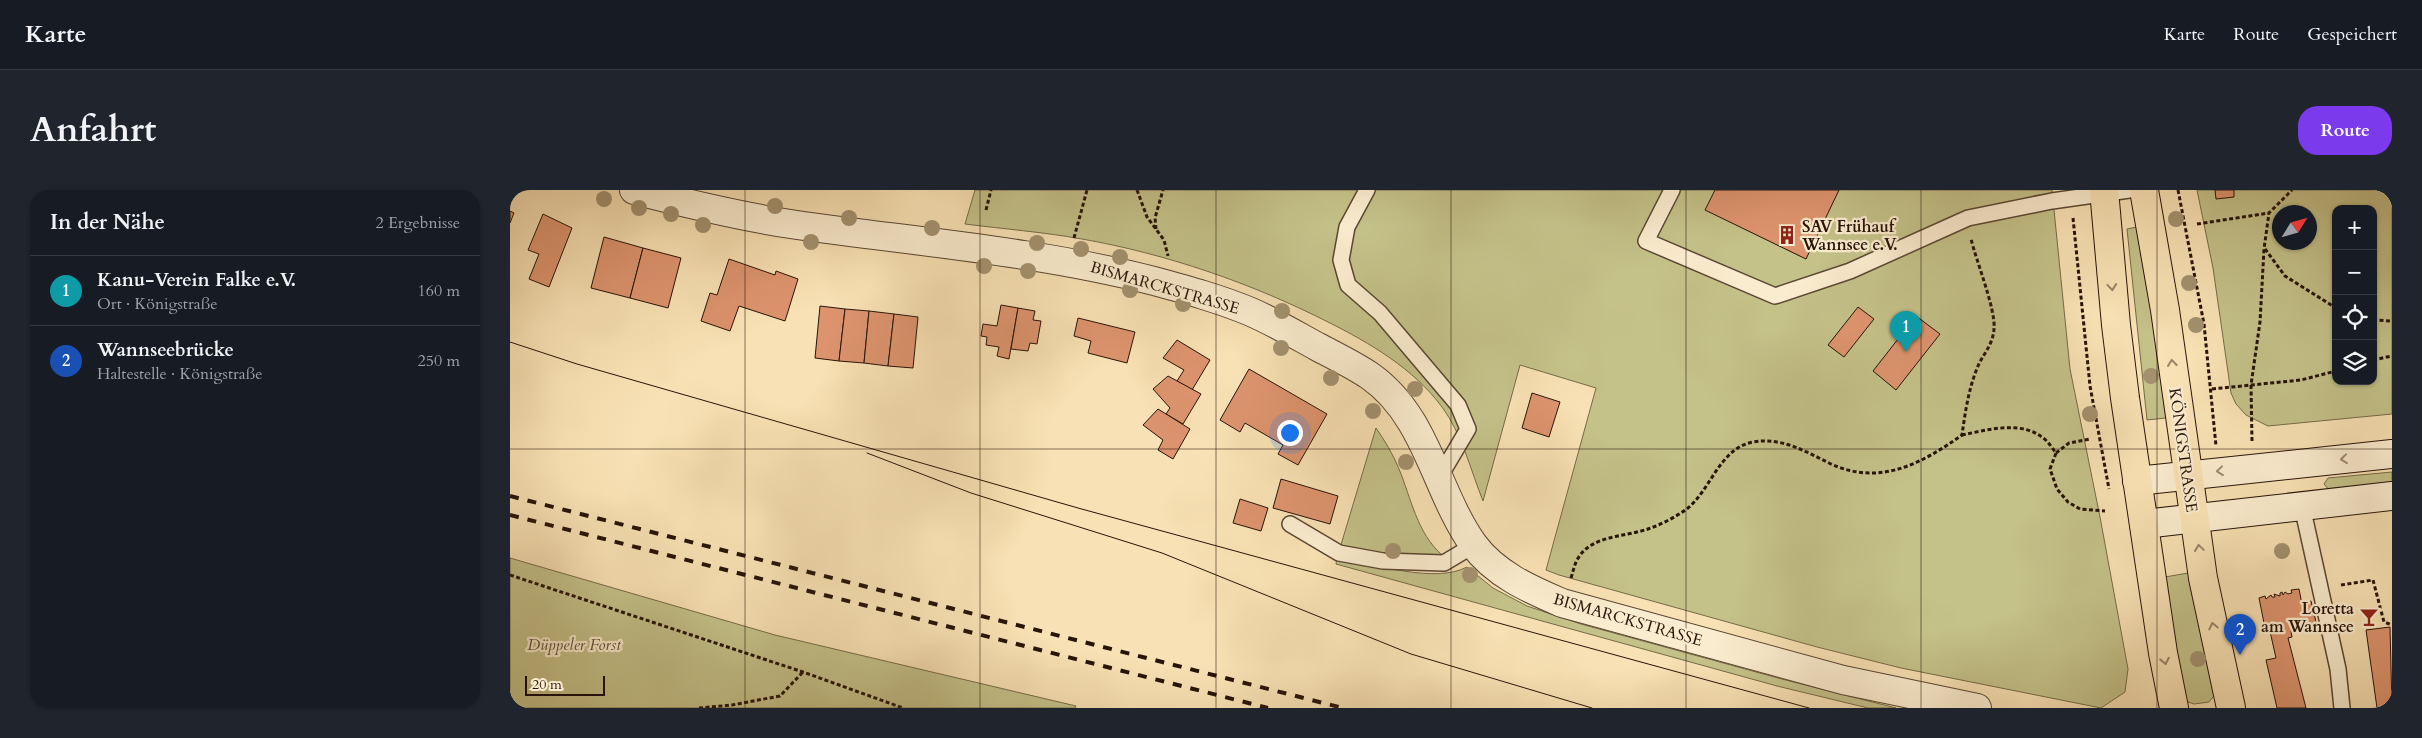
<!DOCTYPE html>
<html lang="de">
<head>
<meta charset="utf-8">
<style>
  body { margin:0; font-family:Cardo,serif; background:#20242c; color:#f1f3f6 }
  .controls { position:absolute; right:15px; top:15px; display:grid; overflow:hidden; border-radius:10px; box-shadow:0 1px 4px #0004 }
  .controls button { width:45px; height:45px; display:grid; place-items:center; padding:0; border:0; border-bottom:1px solid #363941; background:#171b24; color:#f1f3f6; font:25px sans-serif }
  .compass { position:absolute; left:1762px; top:15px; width:45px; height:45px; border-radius:50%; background:#171b24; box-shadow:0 1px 4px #0004; rotate:53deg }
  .scale { position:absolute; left:15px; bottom:12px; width:80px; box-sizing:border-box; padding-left:5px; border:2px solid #271308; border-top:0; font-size:14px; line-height:18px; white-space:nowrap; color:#271308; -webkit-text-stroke:4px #faecce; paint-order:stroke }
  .you { position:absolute; left:779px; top:242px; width:18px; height:18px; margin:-12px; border:4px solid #fff; border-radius:50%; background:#1a73e8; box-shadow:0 0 0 8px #1a73e833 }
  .badge { display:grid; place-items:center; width:32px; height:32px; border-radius:50%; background:#7c3aed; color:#fff; font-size:16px; font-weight:700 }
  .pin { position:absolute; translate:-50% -41px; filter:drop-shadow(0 1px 2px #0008) }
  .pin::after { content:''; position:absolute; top:26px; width:18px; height:15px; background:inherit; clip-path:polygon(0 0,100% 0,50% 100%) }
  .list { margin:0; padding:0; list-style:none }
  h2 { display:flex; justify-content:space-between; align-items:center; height:65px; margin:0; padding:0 20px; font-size:21px }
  h2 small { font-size:16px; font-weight:400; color:#9ea1a6 }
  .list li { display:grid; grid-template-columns:32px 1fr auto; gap:15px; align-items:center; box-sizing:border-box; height:70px; padding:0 20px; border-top:1px solid #363941 }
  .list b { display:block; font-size:19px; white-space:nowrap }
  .list p { margin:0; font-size:16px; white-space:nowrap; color:#9ea1a6 }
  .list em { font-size:16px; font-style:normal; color:#9ea1a6 }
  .icon { flex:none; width:28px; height:28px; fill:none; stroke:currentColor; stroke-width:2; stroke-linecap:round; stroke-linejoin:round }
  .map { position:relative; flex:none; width:1882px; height:518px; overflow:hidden; border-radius:20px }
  header { display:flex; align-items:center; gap:30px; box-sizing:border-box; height:70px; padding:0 25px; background:#171b24; border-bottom:1px solid #363941 }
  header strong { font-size:24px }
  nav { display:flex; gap:28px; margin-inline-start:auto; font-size:18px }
  .intro { display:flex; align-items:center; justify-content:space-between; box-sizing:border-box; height:120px; padding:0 30px }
  h1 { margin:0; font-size:35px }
  .button { padding:12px 22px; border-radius:20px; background:#7c3aed; color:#fff; font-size:18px; font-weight:700 }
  main { display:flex; gap:30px; padding:0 30px }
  aside { flex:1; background:#171b24; border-radius:20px; box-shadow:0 1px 4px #0004 }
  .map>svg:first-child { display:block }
  .green { fill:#c4c189; stroke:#766a48; fill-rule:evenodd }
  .building { fill:#dd946e; stroke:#271308 }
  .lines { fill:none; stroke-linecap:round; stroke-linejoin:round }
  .lane-casing { stroke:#5b4633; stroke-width:18 }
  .street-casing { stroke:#5b4633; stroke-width:30 }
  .secondary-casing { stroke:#271308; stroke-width:30 }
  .primary-casing { stroke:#271308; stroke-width:30 }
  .path { stroke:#271308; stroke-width:3; stroke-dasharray:4 2.5; stroke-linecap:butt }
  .lane { stroke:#faecce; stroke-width:15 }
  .street { stroke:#faecce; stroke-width:28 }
  .secondary { stroke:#faecce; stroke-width:28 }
  .primary { stroke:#f8e1b4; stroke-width:28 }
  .tram { stroke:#271308; stroke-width:1 }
  .rail { stroke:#271308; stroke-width:4; stroke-dasharray:9 9; stroke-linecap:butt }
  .tree { fill:#a3916e }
  .oneway { stroke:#9a8467 }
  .oneway2 { stroke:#9b8a75 }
  .grid { fill:none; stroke:#271308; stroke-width:1; stroke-opacity:0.55 }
  .labels { text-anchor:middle; stroke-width:4.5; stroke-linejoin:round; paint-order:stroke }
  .poi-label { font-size:16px; font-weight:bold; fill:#271308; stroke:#faecce; text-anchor:start }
  .street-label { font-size:16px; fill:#271308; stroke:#faecce }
  .park-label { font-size:16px; font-style:italic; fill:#5e5035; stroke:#faecce }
</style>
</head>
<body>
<header>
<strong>Karte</strong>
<nav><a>Karte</a><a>Route</a><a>Gespeichert</a></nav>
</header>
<div class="intro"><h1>Anfahrt</h1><a class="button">Route</a></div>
<main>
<aside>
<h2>In der Nähe<small>2 Ergebnisse</small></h2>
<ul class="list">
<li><span class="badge" style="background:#0f9aa8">1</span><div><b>Kanu-Verein Falke e.V.</b><p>Ort · Königstraße</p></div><em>160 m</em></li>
<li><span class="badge" style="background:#1a4fb4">2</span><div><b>Wannseebrücke</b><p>Haltestelle · Königstraße</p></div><em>250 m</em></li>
</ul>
</aside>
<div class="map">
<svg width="1882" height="518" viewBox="0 0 1882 518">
  <rect width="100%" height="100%" fill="#f8e1b4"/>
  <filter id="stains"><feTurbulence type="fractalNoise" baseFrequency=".004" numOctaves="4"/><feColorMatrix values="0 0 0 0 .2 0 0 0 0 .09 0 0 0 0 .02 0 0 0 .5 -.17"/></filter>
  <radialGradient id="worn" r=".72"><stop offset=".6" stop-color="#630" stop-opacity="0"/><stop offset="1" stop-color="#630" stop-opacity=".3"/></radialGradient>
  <g class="green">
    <path d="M465 0H1542L1560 179 1590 327 1618 479 1615 502 1591 518 1391 478 1307 457 1049 385 1036 380 1086 198 1010 175 973 311C961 281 952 244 932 217 904 179 860 153 818 132 741 93 657 64 572 49 533 42 494 39 455 34Z"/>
    <path d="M1687 0H1882V224L1758 236 1736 225 1726 214 1721 203 1703 78ZM1826 19H1863V191H1826ZM1770 22H1800V52H1770Z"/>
    <path d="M1627 37 1640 105 1656 228 1637 230 1617 39Z"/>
    <path d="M866 238C875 251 883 264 889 279 901 308 907 343 932 365 900 373 862 365 830 358Z"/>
    <path d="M1882 282V295L1820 301 1814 294 1818 288Z"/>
    <path d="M827 367C863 374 925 394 957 377L983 398 1017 416 1071 434 1268 488 1386 518H1358L1267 496 826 374Z"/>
    <path d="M0 368 265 445 566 516 565 518H0Z"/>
    <path d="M1678 383 1704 506 1699 512 1684 514 1675 511 1655 387Z"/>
  </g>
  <g class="building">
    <path d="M1205 0H1329L1296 69 1195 20Z"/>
    <path d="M1705 0H1724V7L1706 9Z"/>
    <path d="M0 21 4 23 0 33Z"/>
    <path d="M33 24 62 38 39 97 19 89 29 64 18 60Z"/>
    <path d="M94 47 133 58 120 108 81 98Z"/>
    <path d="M133 58 171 68 158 118 120 108Z"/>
    <path d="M219 69 265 85 266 81 288 89 275 131 229 116 220 141 191 131 200 103 207 105Z"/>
    <path d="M491 115 508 118 499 169 487 166 489 157 476 155 477 147 471 146 473 134 487 136Z"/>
    <path d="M310 116 335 119 329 171 305 168Z"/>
    <path d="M1348 117 1364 129 1334 167 1318 155Z"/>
    <path d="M508 118 525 121 523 130 531 131 527 154 520 153 518 161 501 159Z"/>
    <path d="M335 119 359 121 354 173 329 171Z"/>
    <path d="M359 121 384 124 378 176 354 173Z"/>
    <path d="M384 124 408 127 403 178 378 176Z"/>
    <path d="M1406 126 1430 144 1386 200 1363 181Z"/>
    <path d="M568 128 625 142 617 173 578 163 581 151 564 146Z"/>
    <path d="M667 150 700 170 682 200 667 191 674 180 653 168Z"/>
    <path d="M739 179 817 224 788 275 768 264 773 255 735 233 730 242 710 230Z"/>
    <path d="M658 186 691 204 673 234 656 224 660 218 643 199Z"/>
    <path d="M1022 203 1050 212 1039 247 1012 238Z"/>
    <path d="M648 219 680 239 663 269 648 260 653 250 633 235Z"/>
    <path d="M771 289 828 306 820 334 763 318Z"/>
    <path d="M730 309 758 318 751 341 723 333Z"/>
    <path d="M1789 399 1792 414 1801 411 1807 436 1781 441 1782 447 1778 448 1796 518H1767L1756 470 1766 468 1759 437 1755 438 1749 408 1755 406 1756 409 1761 405 1762 407H1765L1764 404 1770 406V403L1772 402 1773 405 1775 402 1778 404 1782 403 1781 400Z"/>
    <path d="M1880 437 1882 518H1867L1856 440Z"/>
  </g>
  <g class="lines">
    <g class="lane-casing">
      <g id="lane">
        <path d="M857 0 837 37 831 70 838 95 870 123 948 215 958 239 929 288"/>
        <path d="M1162 0 1136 51 1265 106 1340 81 1458 28 1542 11 1619 0"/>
        <path d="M1792 316 1828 479 1832 518"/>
        <path d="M780 334 829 363 873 371 934 373 964 355"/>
      </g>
    </g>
    <g class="street-casing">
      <path id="street" d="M124 0C178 14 232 27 287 35 407 52 527 61 644 91 677 100 710 109 741 122 764 132 786 145 808 157 825 166 844 175 860 186 917 226 925 300 963 354 985 384 1019 399 1052 413L1333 490 1467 518"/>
    </g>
    <g class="secondary-casing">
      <g id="secondary">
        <path d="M1627 291 1882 264"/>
        <path d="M1634 334 1882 306"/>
      </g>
    </g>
    <g class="primary-casing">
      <g id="primary">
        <path d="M1594 0 1606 135 1615 208 1653 463 1664 518"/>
        <path d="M1634 0 1655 120 1693 388 1721 518"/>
      </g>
    </g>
    <g class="path">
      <path d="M627 0 637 27 654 50 658 66"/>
      <path d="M1668 0 1694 134 1706 256"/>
      <path d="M476 20 481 0"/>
      <path d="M1563 28 1580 196 1599 299"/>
      <path d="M1687 34 1759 23"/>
      <path d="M646 39 645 28 653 0"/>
      <path d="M564 48 577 0"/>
      <path d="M1755 59 1775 86 1826 118"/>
      <path d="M1863 130 1882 131"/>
      <path d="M1863 170 1882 166"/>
      <path d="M1702 199 1791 190 1826 181"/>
      <path d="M1452 245C1477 240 1511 230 1533 248 1538 251 1542 258 1546 263L1540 279 1547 299 1558 312 1570 319 1595 321"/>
      <path d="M1742 251 1741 195 1750 132 1754 59 1759 23 1782 0"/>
      <path d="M1546 263 1559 253 1580 249"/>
      <path d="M0 385 293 482 393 518"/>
      <path d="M1061 388C1063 382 1064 376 1067 370 1080 345 1115 347 1138 339 1152 334 1166 327 1178 318 1201 299 1210 258 1243 252 1271 247 1295 261 1319 273 1369 297 1411 274 1452 245 1455 224 1458 202 1466 181 1471 166 1483 156 1484 139 1486 120 1466 70 1461 49"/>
      <path d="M1831 395 1863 390 1874 432 1882 435"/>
      <path d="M189 518 222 515 270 506 293 482"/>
    </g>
    <use href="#lane" class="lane"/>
    <use href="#street" class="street"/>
    <use href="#secondary" class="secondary"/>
    <use href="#primary" class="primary"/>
    <g class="tram">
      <path d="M0 152 67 174 568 318 1299 518"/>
      <path d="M357 263 461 303 652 363 901 464 1082 518"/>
    </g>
    <g class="rail">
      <path d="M0 306 833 518"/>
      <path d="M0 325 758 518"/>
    </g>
  </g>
  <g class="tree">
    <circle cx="94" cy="9" r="8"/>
    <circle cx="265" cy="16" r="8"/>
    <circle cx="129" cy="18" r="8"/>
    <circle cx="161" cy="24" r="8"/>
    <circle cx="339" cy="28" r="8"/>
    <circle cx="1666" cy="29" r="8"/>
    <circle cx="193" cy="35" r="8"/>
    <circle cx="422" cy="38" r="8"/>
    <circle cx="301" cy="52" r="8"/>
    <circle cx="527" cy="53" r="8"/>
    <circle cx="571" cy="59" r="8"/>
    <circle cx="610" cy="67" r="8"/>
    <circle cx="474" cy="76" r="8"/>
    <circle cx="518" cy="81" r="8"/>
    <circle cx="1679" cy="93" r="8"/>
    <circle cx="620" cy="100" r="8"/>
    <circle cx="673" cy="114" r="8"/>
    <circle cx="772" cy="121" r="8"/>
    <circle cx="1686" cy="135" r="8"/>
    <circle cx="771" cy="158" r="8"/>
    <circle cx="1641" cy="186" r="8"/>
    <circle cx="821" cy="188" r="8"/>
    <circle cx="905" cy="199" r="8"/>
    <circle cx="863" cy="221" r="8"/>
    <circle cx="1580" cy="224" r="8"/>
    <circle cx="896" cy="272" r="8"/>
    <circle cx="883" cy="361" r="8"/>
    <circle cx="1772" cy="361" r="8"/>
    <circle cx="960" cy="385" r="8"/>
    <circle cx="1688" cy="469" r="8"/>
  </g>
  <defs><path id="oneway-chevron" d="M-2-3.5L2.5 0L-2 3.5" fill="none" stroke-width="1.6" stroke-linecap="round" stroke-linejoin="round" transform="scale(1.25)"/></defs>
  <g class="oneway">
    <use href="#oneway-chevron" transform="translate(1602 97) rotate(85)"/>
    <use href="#oneway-chevron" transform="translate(1662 173) rotate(-97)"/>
    <use href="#oneway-chevron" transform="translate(1689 358) rotate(-98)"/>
    <use href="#oneway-chevron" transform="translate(1703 436) rotate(-102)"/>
    <use href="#oneway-chevron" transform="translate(1655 471) rotate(79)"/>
  </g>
  <g class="oneway2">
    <use href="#oneway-chevron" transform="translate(1834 269) rotate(174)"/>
    <use href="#oneway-chevron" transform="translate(1710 281) rotate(174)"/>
  </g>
  <path class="grid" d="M235 0V518M470 0V518M706 0V518M941 0V518M1176 0V518M1411 0V518M1647 0V518M0 259H1882"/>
  <defs>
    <g id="building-bare" transform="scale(1.5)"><path d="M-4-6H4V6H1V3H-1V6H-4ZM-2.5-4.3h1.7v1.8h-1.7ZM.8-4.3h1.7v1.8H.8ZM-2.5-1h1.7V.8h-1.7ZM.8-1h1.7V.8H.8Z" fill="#8f2418" stroke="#faecce" stroke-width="2.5" paint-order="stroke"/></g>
    <g id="bar-bare" transform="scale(1.5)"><path d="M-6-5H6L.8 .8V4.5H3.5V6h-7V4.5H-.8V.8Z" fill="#8f2418" stroke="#faecce" stroke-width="2.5" paint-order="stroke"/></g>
  </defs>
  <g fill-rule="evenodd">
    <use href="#building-bare" x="1277" y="45"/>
    <use href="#bar-bare" x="1859" y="427"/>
  </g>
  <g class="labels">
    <g class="poi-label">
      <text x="1292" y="42">SAV Frühauf<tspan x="1292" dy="18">Wannsee e.V.</tspan></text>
      <text x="1844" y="424" text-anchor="end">Loretta<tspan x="1844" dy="18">am Wannsee</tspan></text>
    </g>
    <g class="street-label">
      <text transform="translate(655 97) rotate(16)" y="6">BISMARCKSTRASSE</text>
      <text transform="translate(1674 260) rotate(82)" y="6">KÖNIGSTRASSE</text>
      <text transform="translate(1118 429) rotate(16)" y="6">BISMARCKSTRASSE</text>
    </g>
    <g class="park-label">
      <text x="64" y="460">Düppeler Forst</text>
    </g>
  </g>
  <rect width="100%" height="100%" filter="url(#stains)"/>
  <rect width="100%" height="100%" fill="url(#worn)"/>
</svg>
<div class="controls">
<button>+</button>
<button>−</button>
<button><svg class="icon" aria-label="locate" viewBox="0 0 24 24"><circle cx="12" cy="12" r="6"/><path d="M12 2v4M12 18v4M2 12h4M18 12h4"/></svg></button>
<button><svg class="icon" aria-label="layers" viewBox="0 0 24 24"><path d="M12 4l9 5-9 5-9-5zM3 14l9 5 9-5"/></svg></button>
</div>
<svg class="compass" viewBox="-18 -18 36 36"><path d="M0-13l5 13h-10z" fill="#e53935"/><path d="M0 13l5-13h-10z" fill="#9ea1a6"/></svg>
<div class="scale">20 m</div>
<div class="you"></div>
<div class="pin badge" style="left:1396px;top:162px;background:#0f9aa8">1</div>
<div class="pin badge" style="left:1730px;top:465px;background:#1a4fb4">2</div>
</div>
</main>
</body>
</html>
